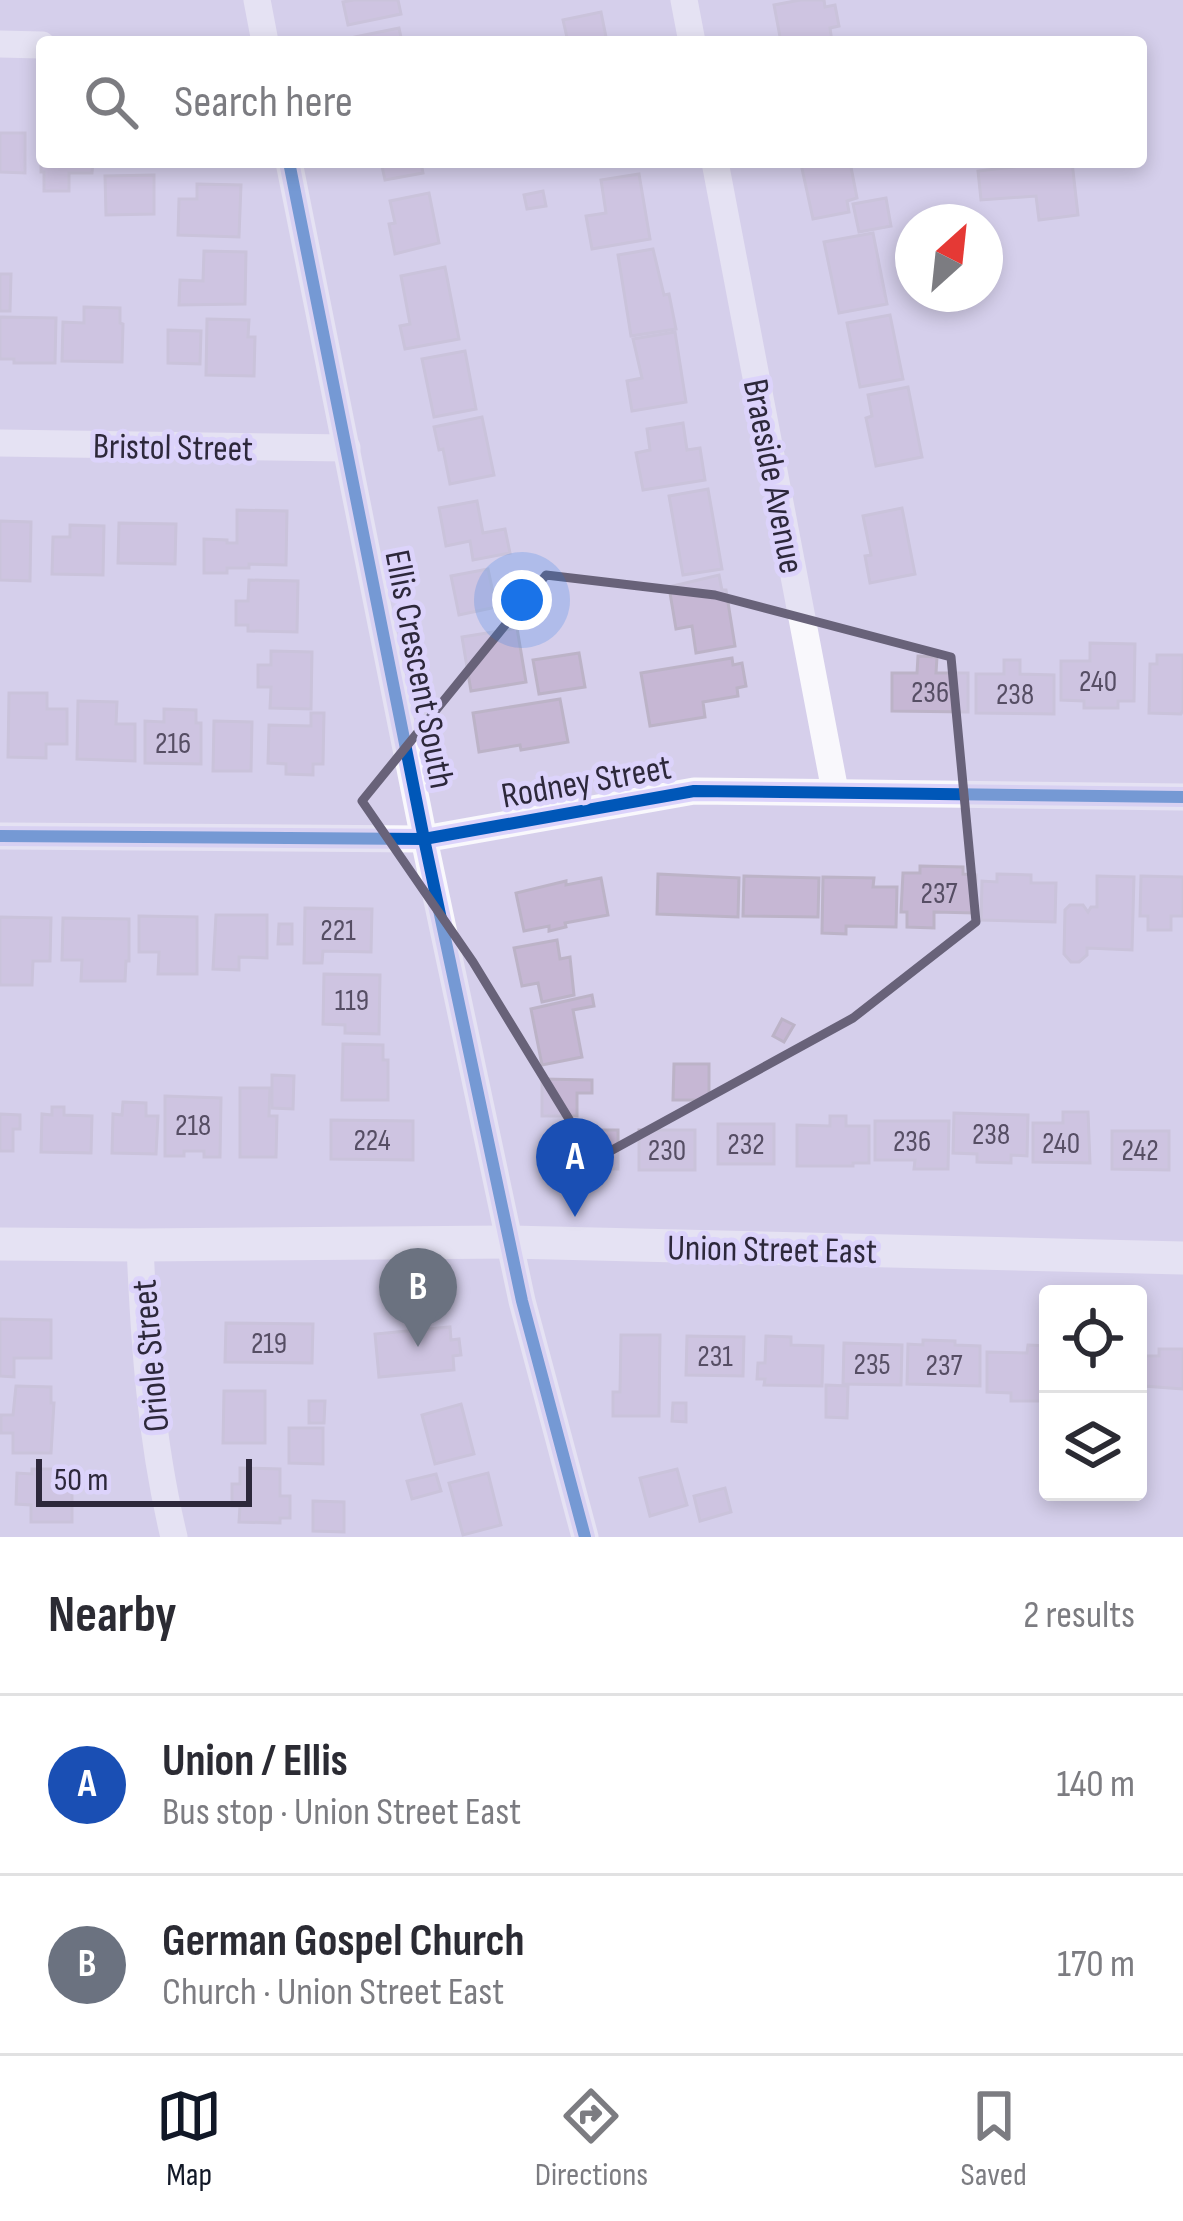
<!DOCTYPE html>
<html lang="en">
<head>
<meta charset="utf-8">
<style>
  body { margin:0; font-family:"Sofia Sans Condensed",sans-serif; background:#f2f2f3; color:#2b2b33 }
  .controls { position:absolute; right:36px; bottom:36px; display:grid; overflow:hidden; border-radius:12px; box-shadow:0 6px 18px #0003 }
  .controls button { width:108px; height:108px; display:grid; place-items:center; padding:0; border:0; border-bottom:3px solid #e1e1e2; background:#fff; color:#2b2b33; font:60px sans-serif }
  .compass { position:absolute; left:895px; top:204px; width:108px; height:108px; border-radius:50%; background:#fff; box-shadow:0 6px 18px #0003; rotate:27deg }
  .scale { position:absolute; left:36px; bottom:30px; width:216px; box-sizing:border-box; padding-left:12px; border:6px solid #2d283b; border-top:0; font-size:33px; line-height:42px; white-space:nowrap; color:#2d283b; -webkit-text-stroke:9px #dcd3fb; paint-order:stroke }
  .you { position:absolute; left:522px; top:600px; width:42px; height:42px; margin:-30px; border:9px solid #fff; border-radius:50%; background:#1a73e8; box-shadow:0 0 0 18px #1a73e833 }
  .badge { display:grid; place-items:center; width:78px; height:78px; border-radius:50%; background:#111827; color:#fff; font-size:39px; font-weight:700 }
  .pin { position:absolute; translate:-50% -99px; filter:drop-shadow(0 3px 6px #0008) }
  .pin::after { content:''; position:absolute; top:63px; width:42px; height:36px; background:inherit; clip-path:polygon(0 0,100% 0,50% 100%) }
  .list { margin:0; padding:0; list-style:none }
  h2 { display:flex; justify-content:space-between; align-items:center; height:156px; margin:0; padding:0 48px; font-size:51px }
  h2 small { font-size:39px; font-weight:400; color:#7c7c81 }
  .list li { display:grid; grid-template-columns:78px 1fr auto; gap:36px; align-items:center; box-sizing:border-box; height:180px; padding:0 48px; border-top:3px solid #e1e1e2 }
  .list b { display:block; font-size:45px; white-space:nowrap }
  .list p { margin:0; font-size:39px; white-space:nowrap; color:#7c7c81 }
  .list em { font-size:39px; font-style:normal; color:#7c7c81 }
  .icon { flex:none; width:66px; height:66px; fill:none; stroke:currentColor; stroke-width:2; stroke-linecap:round; stroke-linejoin:round }
  .map { position:relative; flex:none; width:1183px; height:1537px; overflow:hidden }
  .search { position:absolute; background:#fff; box-shadow:0 6px 18px #0003; left:36px; right:36px; top:36px; height:132px; display:flex; align-items:center; gap:30px; box-sizing:border-box; padding:0 42px; border-radius:12px; color:#7c7c81; font-size:45px }
  .sheet { height:516px; background:#fff }
  nav { display:flex; justify-content:space-around; align-items:center; box-sizing:border-box; height:168px; border-top:3px solid #e1e1e2; background:#fff; font-size:33px; color:#7c7c81 }
  nav a { display:grid; justify-items:center; gap:6px }
  nav .on { color:#111827 }
  .map>svg:first-child { display:block }
  .building { fill:#c6b7d4; stroke:#bcb3c7; stroke-width:3 }
  .lines { fill:none; stroke-linecap:round; stroke-linejoin:round }
  .minor { stroke:#f9f8fc; stroke-width:27 }
  .tertiary { stroke:#f9f8fc; stroke-width:33 }
  .cycleway-casing { stroke:#dcd3fb; stroke-width:20 }
  .cycleway { stroke:#0057b8; stroke-width:12 }
  .marked { fill:none; stroke:#686279; stroke-width:9; stroke-linejoin:round }
  .labels { text-anchor:middle; stroke-width:10; stroke-linejoin:round; paint-order:stroke }
  .number-label { font-size:30px; fill:#564e64 }
  .street-label { font-size:36px; fill:#2d283b; stroke:#dcd3fb }
</style>
</head>
<body>
<div class="map">
<svg width="1183" height="1537" viewBox="0 0 1183 1537">
  <rect width="100%" height="100%" fill="#d6cfeb"/>
  <g class="building">
    <path d="M353 0H398L401 14 348 25 343 2Z"/>
    <path d="M800 0H824L825 7 835 5 839 26 830 28 832 42H781L774 5Z"/>
    <path d="M601 12 607 42H568L563 20Z"/>
    <path d="M399 28 402 42H356L355 37Z"/>
    <path d="M0 133H25V173L0 172Z"/>
    <path d="M41 133 42 162H93L92 173H69V191H44V172H41Z"/>
    <path d="M381 162H421L423 173 385 180Z"/>
    <path d="M812 162H850L857 198 847 201 849 212 813 219 801 164Z"/>
    <path d="M1072 162 1078 215 1039 220 1036 196 981 200 978 171 1014 167 1013 163 1023 162Z"/>
    <path d="M639 174 650 239 592 249 586 216 606 213 601 180Z"/>
    <path d="M154 175V214L106 215 105 176Z"/>
    <path d="M197 184 241 185 239 237 178 235 179 199H197Z"/>
    <path d="M543 191 546 206 527 209 524 195Z"/>
    <path d="M429 193 439 243 395 254 389 224 395 223 390 201Z"/>
    <path d="M886 198 891 226 859 232 853 204Z"/>
    <path d="M873 233 887 304 839 313 824 242Z"/>
    <path d="M653 249 664 295 669 294 676 329 631 336 618 255Z"/>
    <path d="M204 251 246 252 245 304 179 305 180 280 203 281Z"/>
    <path d="M445 267 459 339 405 349 400 326 410 324 401 276Z"/>
    <path d="M0 274H11L10 311H0Z"/>
    <path d="M84 307 120 308V323L123 324 122 362 62 361 63 322 84 323Z"/>
    <path d="M890 315 903 379 860 387 847 323Z"/>
    <path d="M0 317 56 318 55 363H14V359H0Z"/>
    <path d="M207 319 249 320 248 337H255L254 376 206 375Z"/>
    <path d="M168 330 201 331 200 364 168 363Z"/>
    <path d="M675 332 686 402 632 411 627 381 642 378 633 339Z"/>
    <path d="M465 351 476 409 434 417 422 359Z"/>
    <path d="M908 387 922 457 876 466 866 418 872 416 868 395Z"/>
    <path d="M482 417 494 475 450 484 443 449 439 450 434 427Z"/>
    <path d="M683 423 687 450 700 448 705 480 643 490 636 453 650 450 647 429Z"/>
    <path d="M708 489 722 569 683 575 669 496Z"/>
    <path d="M477 501 483 533 505 529 510 553 473 560 470 541 446 546 439 508Z"/>
    <path d="M902 508 915 574 870 583 865 556 871 555 863 516Z"/>
    <path d="M237 510 287 511 286 565 249 564V568H227V573H204V539L227 540V543H237Z"/>
    <path d="M0 521 31 522 30 581 0 580Z"/>
    <path d="M119 523 176 524 175 564 118 563Z"/>
    <path d="M70 525 104 526 103 575 52 574 53 537H70Z"/>
    <path d="M488 569 496 607 459 615 451 576Z"/>
    <path d="M719 575 722 590H726L735 646 696 653 692 626 676 629 669 587Z"/>
    <path d="M249 580 298 581 297 632 248 631V625H236V601H248Z"/>
    <path d="M517 628 526 682 471 691 462 637Z"/>
    <path d="M1090 643 1135 644 1134 701H1118V708H1084V701L1061 700V661H1090Z"/>
    <path d="M271 651 312 652 311 709 270 708 271 687H258V665H271Z"/>
    <path d="M579 653 585 687 539 694 533 660Z"/>
    <path d="M1157 655H1183V710L1181 714 1149 713 1150 664H1157Z"/>
    <path d="M918 656 937 657 936 673H968V712L892 711V673H917Z"/>
    <path d="M732 658 733 665 742 663 746 686 737 688 738 696 703 702 705 717 650 726 641 673Z"/>
    <path d="M1004 660H1020V674L1054 675V714L976 713V674H1004Z"/>
    <path d="M9 693H47V709H67V744H46V758L8 757Z"/>
    <path d="M560 699 568 742 521 750 520 745 479 752 473 713Z"/>
    <path d="M78 701 117 702 116 724H135V761L77 759Z"/>
    <path d="M164 709 196 710V723H201V764L145 763V721L164 722Z"/>
    <path d="M311 713H324L323 764H313V775L286 774V764L268 763 269 725 311 726Z"/>
    <path d="M214 721 252 722 251 771H213Z"/>
    <path d="M920 866 963 867V874L976 875 975 913 934 912V928L907 927V912H901L903 873H920Z"/>
    <path d="M658 874 739 878 738 917 657 914Z"/>
    <path d="M997 874 1031 875V883H1056L1055 922 981 920 982 881 997 882Z"/>
    <path d="M744 876 819 878 818 917 743 916Z"/>
    <path d="M1097 876 1134 877 1132 950 1087 948V955L1079 962H1071L1064 954 1065 910 1070 905H1083L1088 912 1091 907H1097Z"/>
    <path d="M1141 876 1183 877V916H1171V930H1148V916H1140Z"/>
    <path d="M823 877 874 878 873 887H897L896 927 846 926V934L822 933Z"/>
    <path d="M601 878 608 915 565 923 566 927 549 931V926L524 931 516 893 566 881V885Z"/>
    <path d="M305 908 372 909 371 952 323 951 322 963H304Z"/>
    <path d="M216 915H267V958L239 957V970L213 969Z"/>
    <path d="M139 916 197 917V974H158L159 952H139Z"/>
    <path d="M0 917 51 918 50 961H33L32 985H0Z"/>
    <path d="M63 918 129 919V961H126L125 981H81L82 960H62Z"/>
    <path d="M279 924H292V944H278Z"/>
    <path d="M557 940 560 959 570 957 574 995 542 1002 538 983 522 986 514 948Z"/>
    <path d="M324 974 380 975 379 1034 345 1033V1025L323 1024Z"/>
    <path d="M592 995 594 1006 573 1010 582 1057 542 1065 531 1009Z"/>
    <path d="M782 1019 794 1025 784 1042 773 1036Z"/>
    <path d="M343 1044 383 1045V1060H388V1100H342Z"/>
    <path d="M674 1064H709V1100H673Z"/>
    <path d="M272 1075 294 1076 293 1109 272 1108Z"/>
    <path d="M542 1079 592 1080V1093H577V1116H542Z"/>
    <path d="M240 1088H270L269 1116H277L276 1157H240Z"/>
    <path d="M165 1096 221 1098 220 1157H204V1151H184V1156H165Z"/>
    <path d="M123 1102 146 1103V1116H158L156 1154 112 1153 113 1114 122 1115Z"/>
    <path d="M52 1107H64V1115L92 1116 91 1153 41 1152 42 1114 52 1115Z"/>
    <path d="M1063 1112H1088L1090 1163 1033 1162V1123H1063Z"/>
    <path d="M954 1113 1028 1115 1027 1156 1011 1155V1163L977 1162V1154L953 1153Z"/>
    <path d="M0 1114 20 1115V1129H13V1151H0Z"/>
    <path d="M830 1116H846V1126H869V1163H853V1166H797V1125L830 1126Z"/>
    <path d="M331 1120 413 1121V1160L331 1159Z"/>
    <path d="M875 1121H949L948 1169H914L915 1160H875Z"/>
    <rect x="718" y="1124" width="56" height="40"/>
    <path d="M560 1130H618V1169L560 1168Z"/>
    <rect x="639" y="1130" width="56" height="40"/>
    <path d="M1112 1131H1169V1170L1112 1169Z"/>
    <path d="M0 1319 51 1320V1358H14V1377L0 1376Z"/>
    <path d="M226 1323 313 1324 312 1363 225 1362Z"/>
    <path d="M450 1327 451 1340 459 1339 461 1355 453 1356 454 1370 379 1377 375 1334Z"/>
    <path d="M621 1335H660L659 1416H613V1392H620Z"/>
    <path d="M687 1336 744 1337 743 1376 686 1375Z"/>
    <path d="M766 1336 791 1337V1345L823 1346 822 1386 764 1385 765 1379H757L758 1363H765Z"/>
    <path d="M923 1340 955 1341V1345L980 1346V1386L907 1384 908 1344 923 1345Z"/>
    <path d="M844 1343 902 1345 901 1385 843 1384Z"/>
    <path d="M1028 1345 1048 1346V1393H1044V1401H1011V1393L987 1392V1352L1027 1353Z"/>
    <path d="M1159 1349H1183V1389L1144 1386 1145 1356H1159Z"/>
    <path d="M826 1385 848 1386 847 1418 826 1417Z"/>
    <path d="M16 1386 51 1387V1403H54L51 1453H13V1433H1V1415H13Z"/>
    <path d="M224 1391H265V1443H223Z"/>
    <path d="M309 1401H325L324 1423H309Z"/>
    <path d="M673 1403H686V1422L672 1421Z"/>
    <path d="M461 1404 474 1454 435 1464 422 1415Z"/>
    <path d="M289 1428H323V1464L289 1463Z"/>
    <path d="M240 1468 280 1469V1496H290V1518H280V1523L239 1522 240 1506H232V1484H240Z"/>
    <path d="M32 1469H72V1522H31V1505L16 1504 17 1473 32 1474Z"/>
    <path d="M677 1469 687 1505 650 1516 640 1478Z"/>
    <path d="M488 1473 501 1525 463 1535 449 1483Z"/>
    <path d="M436 1474 441 1491 412 1499 407 1481Z"/>
    <path d="M725 1488 731 1512 700 1521 694 1496Z"/>
    <path d="M313 1501 344 1502V1532L313 1531Z"/>
  </g>
  <g class="lines">
    <g class="minor">
      <path d="M257 0 265 42"/>
      <path d="M684 0 692 42"/>
      <path d="M0 44 42 45"/>
      <path d="M289 162 424 839 522 1301 585 1537"/>
      <path d="M715 162 835 791"/>
      <path d="M0 443 347 448"/>
      <path d="M0 836 424 839 694 791 1183 797"/>
      <path d="M140 1245C144 1343 151 1442 174 1537"/>
    </g>
    <path class="tertiary" d="M0 1244 140 1245 510 1242 1183 1258"/>
    <g class="cycleway-casing">
      <g id="cycleway">
        <path d="M289 162 424 839 522 1301 585 1537"/>
        <path d="M0 836 424 839 694 791 1183 797"/>
      </g>
    </g>
    <use href="#cycleway" class="cycleway"/>
  </g>
  <path d="M0 0H1183V1537H0ZM546 575 715 595 951 657 976 922 853 1018 594 1160 473 962 362 801Z" fill="#d6cfeb" fill-opacity=".55" fill-rule="evenodd"/>
  <path class="marked" d="M546 575 715 595 951 657 976 922 853 1018 594 1160 473 962 362 801Z"/>
  <g class="labels">
    <g class="number-label">
      <text x="1098" y="691">240</text>
      <text x="930" y="702">236</text>
      <text x="1015" y="704">238</text>
      <text x="173" y="753">216</text>
      <text x="939" y="903">237</text>
      <text x="338" y="940">221</text>
      <text x="352" y="1010">119</text>
      <text x="193" y="1135">218</text>
      <text x="991" y="1144">238</text>
      <text x="372" y="1150">224</text>
      <text x="912" y="1151">236</text>
      <text x="1061" y="1153">240</text>
      <text x="746" y="1154">232</text>
      <text x="667" y="1160">230</text>
      <text x="1140" y="1160">242</text>
      <text x="269" y="1353">219</text>
      <text x="715" y="1366">231</text>
      <text x="872" y="1374">235</text>
      <text x="944" y="1375">237</text>
    </g>
    <g class="street-label">
      <text transform="translate(173 446) rotate(1)" y="13">Bristol Street</text>
      <text transform="translate(775 476) rotate(79)" y="13">Braeside Avenue</text>
      <text transform="translate(421 669) rotate(79)" y="13">Ellis Crescent South</text>
      <text transform="translate(586 780) rotate(-10)" y="13">Rodney Street</text>
      <text transform="translate(772 1248) rotate(1)" y="13">Union Street East</text>
      <text transform="translate(149 1356) rotate(-95)" y="13">Oriole Street</text>
    </g>
  </g>
</svg>
<div class="controls">
<button><svg class="icon" aria-label="locate" viewBox="0 0 24 24"><circle cx="12" cy="12" r="6"/><path d="M12 2v4M12 18v4M2 12h4M18 12h4"/></svg></button>
<button><svg class="icon" aria-label="layers" viewBox="0 0 24 24"><path d="M12 4l9 5-9 5-9-5zM3 14l9 5 9-5"/></svg></button>
</div>
<svg class="compass" viewBox="-18 -18 36 36"><path d="M0-13l5 13h-10z" fill="#e53935"/><path d="M0 13l5-13h-10z" fill="#7c7c81"/></svg>
<div class="scale">50 m</div>
<div class="you"></div>
<div class="pin badge" style="left:575px;top:1217px;background:#1a4fb4">A</div>
<div class="pin badge" style="left:418px;top:1347px;background:#6b7280">B</div>
<div class="search"><svg class="icon" aria-label="search" viewBox="0 0 24 24"><circle cx="10" cy="10" r="6"/><path d="M15 15l6 6"/></svg>Search here</div>
</div>
<section class="sheet">
<h2>Nearby<small>2 results</small></h2>
<ul class="list">
<li><span class="badge" style="background:#1a4fb4">A</span><div><b>Union / Ellis</b><p>Bus stop · Union Street East</p></div><em>140 m</em></li>
<li><span class="badge" style="background:#6b7280">B</span><div><b>German Gospel Church</b><p>Church · Union Street East</p></div><em>170 m</em></li>
</ul>
</section>
<nav>
<a class="on"><svg class="icon" aria-label="map" viewBox="0 0 24 24"><path d="M3 6l6-2 6 2 6-2v14l-6 2-6-2-6 2zM9 4v14M15 6v14"/></svg>Map</a>
<a><svg class="icon" aria-label="directions" viewBox="0 0 24 24"><path d="M12 3l9 9-9 9-9-9zM9 14v-3h6M13 9l2 2-2 2"/></svg>Directions</a>
<a><svg class="icon" aria-label="saved" viewBox="0 0 24 24"><path d="M7 4h10v16l-5-4-5 4z"/></svg>Saved</a>
</nav>
</body>
</html>
